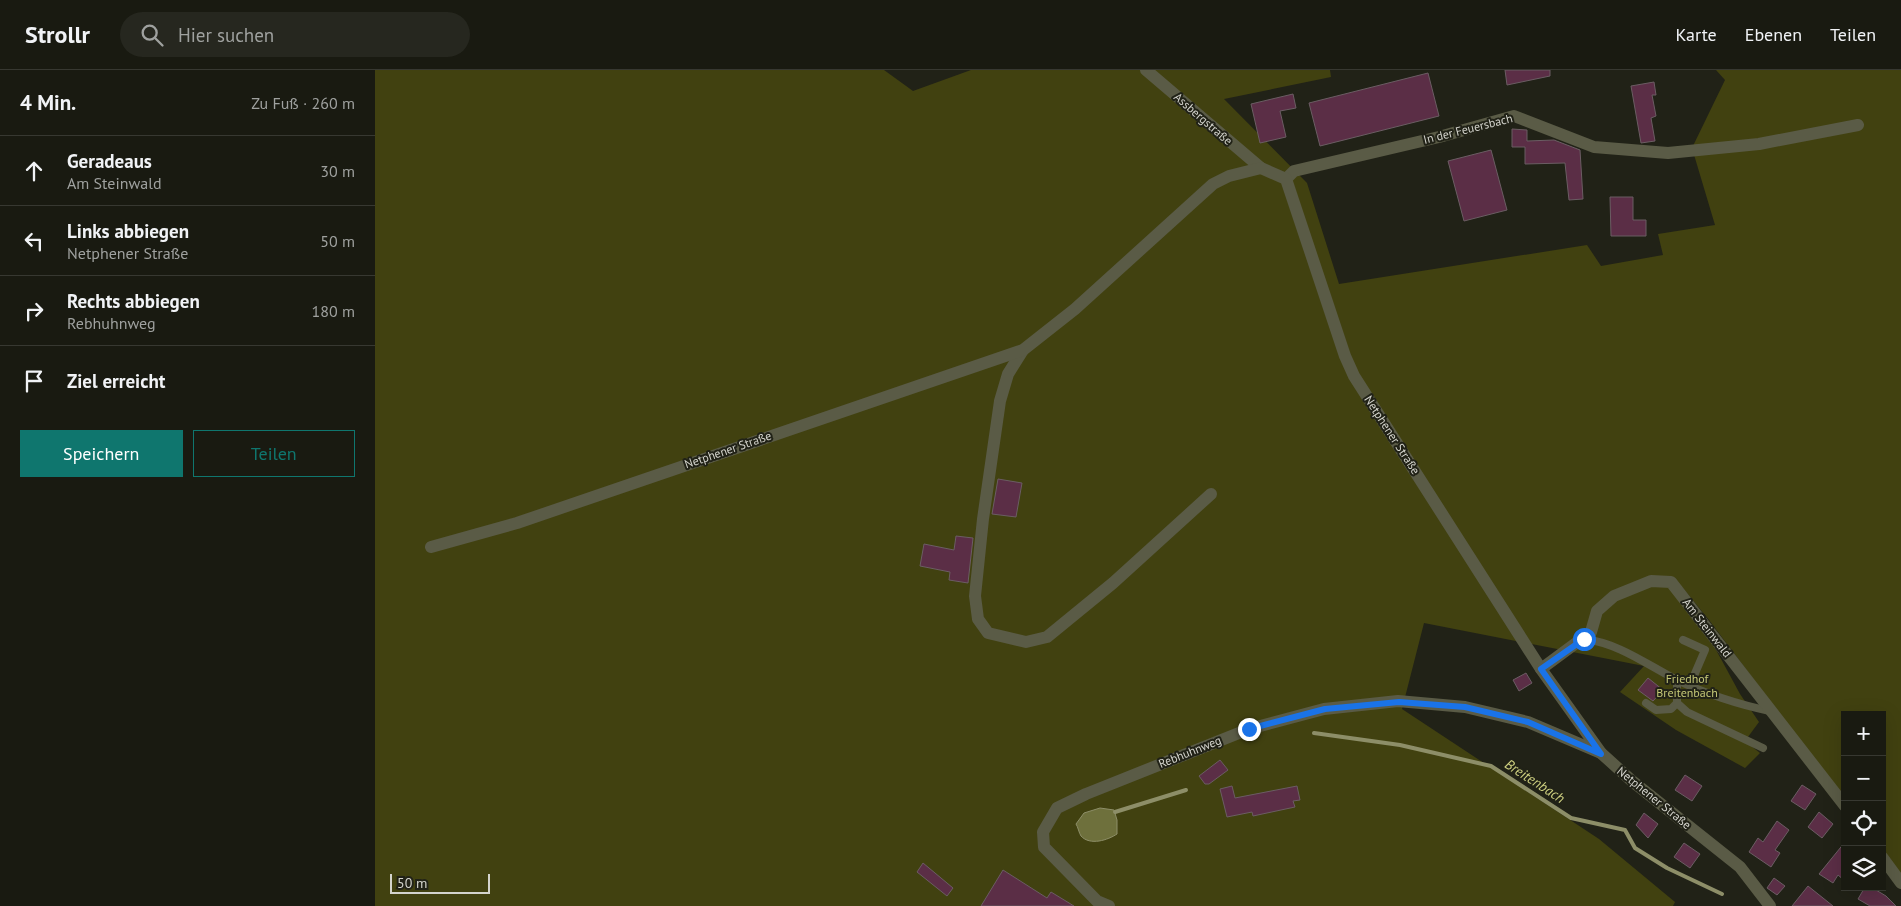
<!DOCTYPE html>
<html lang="de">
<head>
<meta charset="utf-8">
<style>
  body { margin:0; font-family:"PT Sans",sans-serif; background:#26271f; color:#f1f3f6 }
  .controls { position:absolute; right:15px; bottom:15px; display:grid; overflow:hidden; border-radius:0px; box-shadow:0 5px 20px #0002 }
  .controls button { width:45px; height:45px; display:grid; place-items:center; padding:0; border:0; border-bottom:1px solid #373831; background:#191a11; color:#f1f3f6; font:25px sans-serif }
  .scale { position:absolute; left:15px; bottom:12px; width:100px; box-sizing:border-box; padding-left:5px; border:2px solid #d4d4cd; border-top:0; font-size:14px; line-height:18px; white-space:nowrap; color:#d4d4cd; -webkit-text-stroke:4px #212217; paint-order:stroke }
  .stop { position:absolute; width:15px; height:15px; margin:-11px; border:4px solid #1a73e8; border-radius:50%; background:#fff }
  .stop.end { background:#1a73e8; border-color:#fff; box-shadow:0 1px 5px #0008 }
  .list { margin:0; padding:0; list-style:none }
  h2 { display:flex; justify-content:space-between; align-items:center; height:65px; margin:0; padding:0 20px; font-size:21px }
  h2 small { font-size:16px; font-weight:400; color:#9fa19f }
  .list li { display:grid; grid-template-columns:32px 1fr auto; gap:15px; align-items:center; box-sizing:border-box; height:70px; padding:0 20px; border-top:1px solid #373831 }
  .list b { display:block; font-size:19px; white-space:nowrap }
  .list p { margin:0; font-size:16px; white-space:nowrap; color:#9fa19f }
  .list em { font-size:16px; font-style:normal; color:#9fa19f }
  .actions { display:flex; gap:10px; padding:15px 20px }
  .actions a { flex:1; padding:11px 0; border:1px solid #0f766e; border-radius:0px; text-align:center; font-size:18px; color:#0f766e }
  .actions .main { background:#0f766e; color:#fff }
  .icon { flex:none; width:28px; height:28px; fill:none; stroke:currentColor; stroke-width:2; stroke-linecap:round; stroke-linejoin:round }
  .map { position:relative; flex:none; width:1526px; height:836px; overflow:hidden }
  header { display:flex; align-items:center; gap:30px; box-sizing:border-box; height:70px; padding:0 25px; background:#191a11; border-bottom:1px solid #373831 }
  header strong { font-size:24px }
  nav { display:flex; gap:28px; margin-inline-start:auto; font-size:18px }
  .search { width:350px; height:45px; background:#26271f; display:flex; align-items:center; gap:12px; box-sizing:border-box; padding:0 18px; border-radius:28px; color:#9fa19f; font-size:19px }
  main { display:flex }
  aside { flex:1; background:#191a11 }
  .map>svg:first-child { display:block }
  .green { fill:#414110 }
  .water { fill:#6e703c; stroke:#8d8e68 }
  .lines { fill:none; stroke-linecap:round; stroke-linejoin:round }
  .stream { stroke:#8d8e68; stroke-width:4 }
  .building { fill:#5b2e46; stroke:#6b5d63 }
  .service { stroke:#5a5b46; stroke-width:8 }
  .minor { stroke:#5a5b46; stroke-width:12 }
  .route { stroke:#1a73e8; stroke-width:6 }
  .labels { text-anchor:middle; stroke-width:4; stroke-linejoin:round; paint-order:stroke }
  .street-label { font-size:12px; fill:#d4d4cd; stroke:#212217 }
  .park-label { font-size:12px; fill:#c4c776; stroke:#212217 }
  .water-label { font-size:14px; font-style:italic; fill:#cfd181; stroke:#212217 }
</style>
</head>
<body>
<header>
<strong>Strollr</strong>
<div class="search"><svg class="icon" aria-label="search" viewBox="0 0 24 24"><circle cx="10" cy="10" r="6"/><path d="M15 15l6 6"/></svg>Hier suchen</div>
<nav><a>Karte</a><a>Ebenen</a><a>Teilen</a></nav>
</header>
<main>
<aside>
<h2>4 Min.<small>Zu Fuß · 260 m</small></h2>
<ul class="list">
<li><svg class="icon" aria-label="ahead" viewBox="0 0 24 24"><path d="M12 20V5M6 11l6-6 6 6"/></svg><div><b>Geradeaus</b><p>Am Steinwald</p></div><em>30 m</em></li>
<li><svg class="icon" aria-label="left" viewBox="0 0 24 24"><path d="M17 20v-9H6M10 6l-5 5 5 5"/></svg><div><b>Links abbiegen</b><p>Netphener Straße</p></div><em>50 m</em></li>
<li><svg class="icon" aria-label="right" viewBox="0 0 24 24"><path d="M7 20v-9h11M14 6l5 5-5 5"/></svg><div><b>Rechts abbiegen</b><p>Rebhuhnweg</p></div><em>180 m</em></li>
<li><svg class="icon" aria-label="arrive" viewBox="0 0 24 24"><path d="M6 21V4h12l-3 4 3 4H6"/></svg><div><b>Ziel erreicht</b></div></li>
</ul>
<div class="actions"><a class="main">Speichern</a><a>Teilen</a></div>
</aside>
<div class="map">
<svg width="1526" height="836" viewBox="0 0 1526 836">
  <rect width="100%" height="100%" fill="#212217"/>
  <path class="green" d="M0 0H509L538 21 596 0H955L956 7 849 29 932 113 964 214 1212 175 1226 196 1288 185 1283 164 1340 155 1317 78 1350 10 1341 0H1526V806L1507 781V645H1470V731L1334 550 1307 517 1365 624 1384 652 1370 671 1385 683 1370 698 1301 660 1245 622 1269 596 1049 553 1027 639 1224 769 1300 832 1298 836H0Z"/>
  <path class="water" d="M725 738 739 740 742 750V764C733 770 715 776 706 766 704 763 703 757 701 754L709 743Z"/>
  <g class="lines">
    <g class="stream">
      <path d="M939 663 1025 675 1116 696 1196 748 1250 760 1260 778 1292 798 1347 824"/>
      <path d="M740 742 811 720"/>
    </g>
  </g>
  <g class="building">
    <path d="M1130 0H1175V6L1132 15Z"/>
    <path d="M1053 3 1064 46 945 76 934 33Z"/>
    <path d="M1279 12 1281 25H1277L1281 46 1276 48 1280 71 1266 73 1256 16Z"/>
    <path d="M918 24 921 38 905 41 911 67 885 73 876 34Z"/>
    <path d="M1137 59 1152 60V71L1179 70 1205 80 1208 129 1194 130 1190 93 1150 94V77H1137Z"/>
    <path d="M1116 80 1132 140 1089 151 1073 91Z"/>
    <path d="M1235 127H1258V150H1271V166H1236Z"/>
    <path d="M623 409 647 413 641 447 617 444Z"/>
    <path d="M581 466 598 468 593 513 574 510 575 502 545 496 549 474 579 480Z"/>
    <path d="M1151 603 1157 613 1144 621 1138 610Z"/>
    <path d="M1273 608 1288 620 1278 631 1263 620Z"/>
    <path d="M845 690 853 700 834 714H830L824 706Z"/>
    <path d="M1310 705 1327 716 1317 731 1300 720Z"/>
    <path d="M1427 715 1441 724 1430 740 1416 731Z"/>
    <path d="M857 716 860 728 922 716 925 730 918 731 920 737 878 746 877 742 852 747 845 719Z"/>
    <path d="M1444 742 1458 754 1447 768 1433 757Z"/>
    <path d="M1269 743 1283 754 1273 768 1261 755Z"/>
    <path d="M1402 751 1414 760 1400 780 1405 783 1396 797 1374 782 1383 768 1388 772Z"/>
    <path d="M1470 772V811L1463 805 1458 813 1444 804Z"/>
    <path d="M1309 773 1325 784 1315 798 1299 787Z"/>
    <path d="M548 793 578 818 572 826 542 802Z"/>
    <path d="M628 800 672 828 676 822 699 836H606Z"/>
    <path d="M1399 808 1410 816 1402 825 1392 818Z"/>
    <path d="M1433 816 1458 836H1417Z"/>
    <path d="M1490 817H1496L1511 826 1521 836H1495L1483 829Z"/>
  </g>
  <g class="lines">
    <g class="service">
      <path d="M1209 569C1243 573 1271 594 1300 609 1328 623 1365 635 1395 641"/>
      <path d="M1308 570 1330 580 1315 615"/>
      <path d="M1271 633 1281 640 1296 639 1302 633V610"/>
      <path d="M1302 633 1312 642 1388 678"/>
    </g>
    <g class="minor">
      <path d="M771 0 886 98"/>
      <path d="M911 109 919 101 1064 67 1139 46 1219 77 1293 83 1384 74 1483 55"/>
      <path d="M648 280 633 304 625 331 608 449 600 526 603 549 613 563 651 572 672 567 738 513 836 424"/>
      <path d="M56 477 142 453 648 280 700 239 838 114 854 106 886 98 911 109 970 286 979 306 1166 599 1226 683 1257 711 1365 797 1395 836"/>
      <path d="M1166 599 1216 562 1222 541 1239 526 1276 511 1296 512 1470 736"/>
      <path d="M1507 787 1526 813"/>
      <path d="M734 836 722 831 669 777 668 762 682 738 711 724 874 659 949 639 1023 631 1090 637 1153 652 1226 683"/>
    </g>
  </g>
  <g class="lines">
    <path class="route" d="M874 659 950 639 1024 632 1090 637 1153 652 1226 684 1166 599 1209 569"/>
  </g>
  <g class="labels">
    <g class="street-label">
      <text transform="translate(828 49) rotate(41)" y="4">Assbergstraße</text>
      <text transform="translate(1093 59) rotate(-14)" y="4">In der Feuersbach</text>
      <text transform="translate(1017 365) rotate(57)" y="4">Netphener Straße</text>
      <text transform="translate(353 380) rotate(-19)" y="4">Netphener Straße</text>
      <text transform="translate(1332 558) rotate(52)" y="4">Am Steinwald</text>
      <text transform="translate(815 682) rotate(-22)" y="4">Rebhuhnweg</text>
      <text transform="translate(1279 728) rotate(39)" y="4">Netphener Straße</text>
    </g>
    <g class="park-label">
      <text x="1312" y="613">Friedhof<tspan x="1312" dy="14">Breitenbach</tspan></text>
    </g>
    <g class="water-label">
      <text transform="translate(1160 711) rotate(33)" y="5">Breitenbach</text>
    </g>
  </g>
</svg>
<div class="controls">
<button>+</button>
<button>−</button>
<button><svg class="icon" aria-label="locate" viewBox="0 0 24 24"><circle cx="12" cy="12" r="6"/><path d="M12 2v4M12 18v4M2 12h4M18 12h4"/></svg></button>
<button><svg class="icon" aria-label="layers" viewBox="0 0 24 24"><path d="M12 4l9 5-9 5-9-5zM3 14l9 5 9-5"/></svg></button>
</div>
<div class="scale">50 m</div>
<div class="stop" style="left:1209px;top:569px"></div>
<div class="stop end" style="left:874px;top:659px"></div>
</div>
</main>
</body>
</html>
